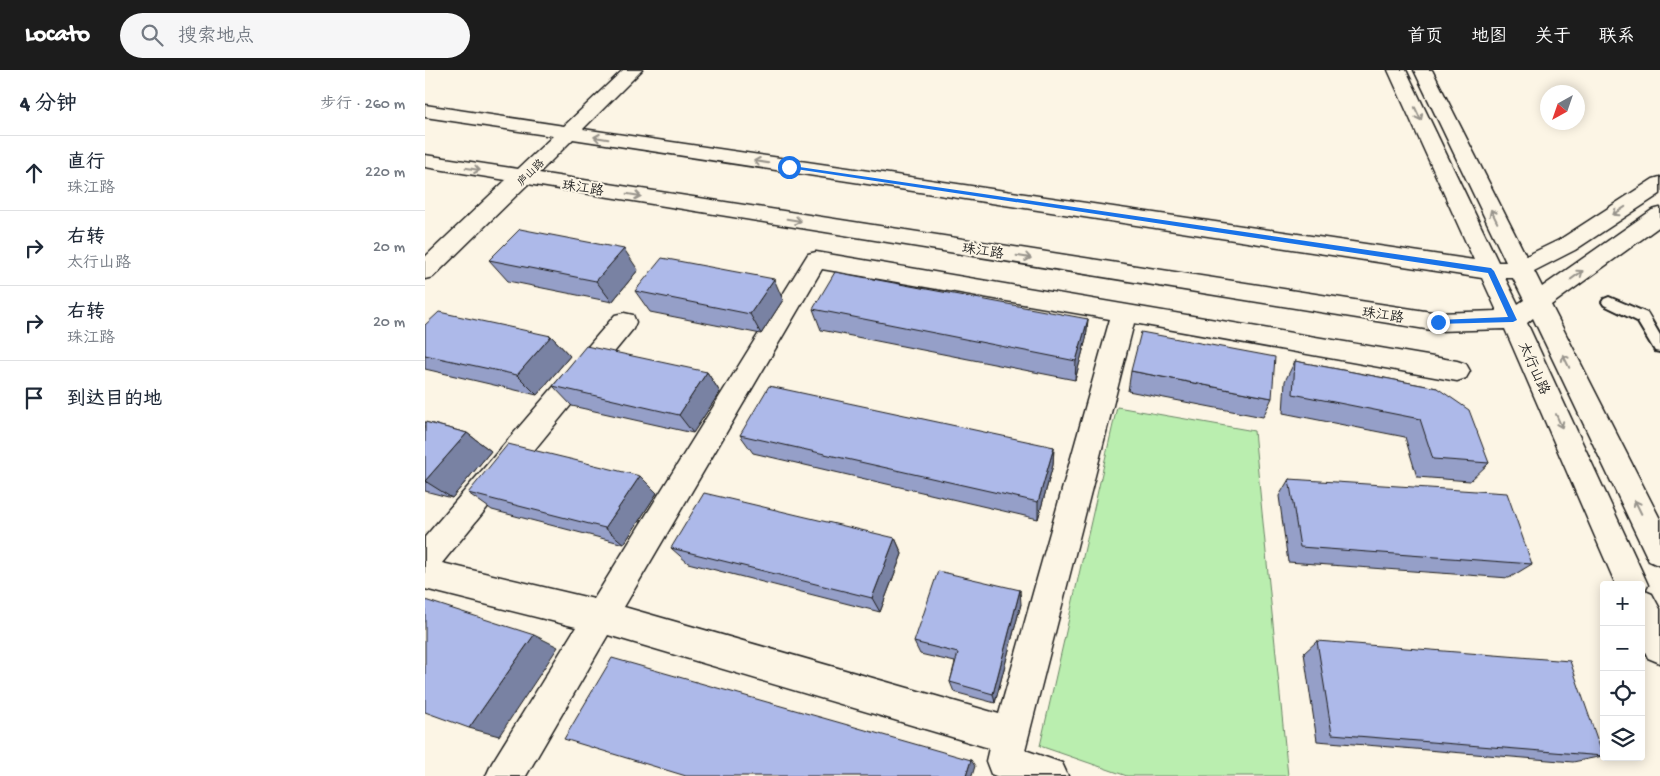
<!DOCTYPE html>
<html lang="zh">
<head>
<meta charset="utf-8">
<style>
  body { margin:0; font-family:"Gochi Hand","LXGW WenKai TC",sans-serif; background:#f6f6f7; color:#1f2937 }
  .controls { position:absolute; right:15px; bottom:15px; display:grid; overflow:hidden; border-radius:5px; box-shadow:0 2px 12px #0003 }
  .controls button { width:45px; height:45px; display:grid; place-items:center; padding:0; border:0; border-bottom:1px solid #e0e1e3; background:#fff; color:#1f2937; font:25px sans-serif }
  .compass { position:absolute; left:1115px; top:15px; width:45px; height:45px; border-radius:50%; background:#fff; box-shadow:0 2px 12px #0003; rotate:220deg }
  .stop { position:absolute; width:15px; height:15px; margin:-11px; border:4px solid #1a73e8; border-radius:50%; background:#fff }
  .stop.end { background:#1a73e8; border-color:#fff; box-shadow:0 1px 5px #0008 }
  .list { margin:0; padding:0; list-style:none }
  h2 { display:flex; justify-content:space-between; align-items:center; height:65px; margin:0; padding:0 20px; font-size:21px }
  h2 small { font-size:16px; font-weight:400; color:#747a83 }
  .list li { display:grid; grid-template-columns:32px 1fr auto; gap:15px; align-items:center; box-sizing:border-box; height:75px; padding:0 20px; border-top:1px solid #e0e1e3 }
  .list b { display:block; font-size:19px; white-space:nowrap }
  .list p { margin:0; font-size:16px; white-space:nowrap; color:#747a83 }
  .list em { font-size:16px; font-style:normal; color:#747a83 }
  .icon { flex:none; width:28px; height:28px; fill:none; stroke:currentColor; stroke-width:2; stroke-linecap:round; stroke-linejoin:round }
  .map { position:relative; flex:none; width:1235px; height:706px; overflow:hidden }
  header { display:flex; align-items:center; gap:30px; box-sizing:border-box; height:70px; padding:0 25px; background:#1c1c1c; color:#fff }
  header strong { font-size:24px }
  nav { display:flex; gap:28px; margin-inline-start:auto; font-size:18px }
  .search { width:350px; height:45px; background:#f6f6f7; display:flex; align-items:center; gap:12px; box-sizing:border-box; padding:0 18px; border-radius:28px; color:#747a83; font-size:19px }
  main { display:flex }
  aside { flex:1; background:#fff }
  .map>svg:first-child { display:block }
  .green { fill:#baeeaf; stroke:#6b8566 }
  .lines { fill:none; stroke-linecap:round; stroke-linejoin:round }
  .lane-casing { stroke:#1c1c1c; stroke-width:4 }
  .street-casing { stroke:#1c1c1c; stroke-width:3 }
  .secondary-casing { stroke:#1c1c1c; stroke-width:3 }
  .lane { fill:#fcf5e5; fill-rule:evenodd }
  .street { fill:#fcf5e5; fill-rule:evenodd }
  .secondary { fill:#fcf5e5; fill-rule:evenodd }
  .wall { fill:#959fc8; stroke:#1c1c1c }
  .shaded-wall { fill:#7982a3; stroke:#1c1c1c }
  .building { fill:#adb9e9; stroke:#1c1c1c }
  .oneway { stroke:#97938b }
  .route { fill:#1a73e8 }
  .labels { text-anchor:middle; stroke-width:4; stroke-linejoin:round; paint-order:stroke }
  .far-street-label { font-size:11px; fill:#1c1c1c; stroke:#fcf5e5 }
  .street-label { font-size:14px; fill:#1c1c1c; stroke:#fcf5e5 }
</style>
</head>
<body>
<header>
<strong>Locato</strong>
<div class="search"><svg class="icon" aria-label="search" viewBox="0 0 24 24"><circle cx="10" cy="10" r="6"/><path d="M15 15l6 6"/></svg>搜索地点</div>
<nav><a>首页</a><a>地图</a><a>关于</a><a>联系</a></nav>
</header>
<main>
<aside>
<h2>4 分钟<small>步行 · 260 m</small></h2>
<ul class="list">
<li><svg class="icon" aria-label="ahead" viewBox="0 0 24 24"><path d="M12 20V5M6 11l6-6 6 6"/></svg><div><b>直行</b><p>珠江路</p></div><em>220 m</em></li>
<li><svg class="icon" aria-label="right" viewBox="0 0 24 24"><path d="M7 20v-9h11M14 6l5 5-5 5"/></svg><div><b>右转</b><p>太行山路</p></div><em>20 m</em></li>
<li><svg class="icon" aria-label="right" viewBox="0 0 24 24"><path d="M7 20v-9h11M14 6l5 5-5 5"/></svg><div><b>右转</b><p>珠江路</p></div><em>20 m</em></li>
<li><svg class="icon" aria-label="arrive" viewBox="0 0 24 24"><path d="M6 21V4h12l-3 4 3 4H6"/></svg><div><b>到达目的地</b></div></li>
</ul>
</aside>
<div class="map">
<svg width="1235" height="706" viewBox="0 0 1235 706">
  <rect width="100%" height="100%" fill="#fcf5e5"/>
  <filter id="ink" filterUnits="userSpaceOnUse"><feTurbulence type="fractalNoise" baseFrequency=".02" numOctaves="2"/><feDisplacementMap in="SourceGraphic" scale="10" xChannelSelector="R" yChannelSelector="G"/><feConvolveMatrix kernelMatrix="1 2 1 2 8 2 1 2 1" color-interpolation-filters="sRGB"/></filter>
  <g filter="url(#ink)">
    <path class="green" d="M692 337 829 361 863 706H702L615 676Z"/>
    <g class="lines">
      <g class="lane-casing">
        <path id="lane" d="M1184 227 1222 243 1235 265V282L1230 281 1212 251 1179 235 1177 232 1179 229Z"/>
      </g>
      <g class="street-casing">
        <path id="street" d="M391 182 1032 291 1041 294 1045 301 1041 308 1032 311 709 253 600 680 637 693 643 706H571L566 704 561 691 564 678 183 565 101 706H61L67 693 151 557 0 519V467L190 245 199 243 208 245 211 252 208 259 17 493 169 529 383 184ZM397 199 685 249 574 644 199 537Z"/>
      </g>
      <g class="secondary-casing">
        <path id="secondary" d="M198 0H217L158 59 1049 190 963 0H981L1073 192H1081L989 0H1007L1101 186 1134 170 1228 109 1235 107V124L1150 180 1109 201 1117 217 1227 140 1235 138V156L1126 235 1235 449V496L1224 491 1108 248 1102 253 1218 504 1223 515 1220 521 1227 524 1235 539V593L1223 588 1216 573V515H1191L1080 259 1013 261 103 114 8 207 0 209V187L81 110 0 97V85L93 99 128 66 0 47V35L139 56ZM148 69 1057 208 1072 241 1013 243 114 103ZM1080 208H1088L1099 230 1093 234Z"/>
      </g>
      <use href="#lane" class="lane"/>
      <use href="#street" class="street"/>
      <use href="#secondary" class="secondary"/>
    </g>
    <g class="wall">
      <path d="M64 190 213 200 187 232 83 211Z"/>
      <path d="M210 221 358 230 336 264 225 242Z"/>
      <path d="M388 239 663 249 661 269 650 310 396 260Z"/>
      <path d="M0 255 126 266 145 286 112 325 0 299Z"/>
      <path d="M870 291 1012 318 1064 393 1045 411 992 407 980 367 858 343 860 311Z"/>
      <path d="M706 301 847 328 838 347 703 321Z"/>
      <path d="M282 302 295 322 268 363 147 336 128 316Z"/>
      <path d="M0 352 42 363 66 381 27 428 0 421Z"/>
      <path d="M315 365 629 377 628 395 613 449 328 383Z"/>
      <path d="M864 409 1107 494 1084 508 863 492 854 426Z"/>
      <path d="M43 423H232L199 474 67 440Z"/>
      <path d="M470 468 477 484 455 542 263 493 246 478Z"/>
      <path d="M596 534 570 633 529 622 525 612 530 592 495 584 489 572Z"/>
      <path d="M892 571 1178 686 1148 692 892 671 879 583Z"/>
    </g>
    <g class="shaded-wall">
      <path d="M199 179 213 200 187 232 171 211Z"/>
      <path d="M349 209 358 230 336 264 325 244Z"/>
      <path d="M663 249 661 269 650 310 651 291Z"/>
      <path d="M126 266 145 286 112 325 92 305Z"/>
      <path d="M282 302 295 322 268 363 254 345Z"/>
      <path d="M42 363 66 381 27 428 0 411Z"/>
      <path d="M629 377 628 395 613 449V432Z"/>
      <path d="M215 406 232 423 199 474 180 458Z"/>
      <path d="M470 468 477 484 455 542 447 528Z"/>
      <path d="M595 520 596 534 570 633 568 624Z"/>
      <path d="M109 565 133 577 74 666 44 658Z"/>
      <path d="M546 690 550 696 547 706H541Z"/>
    </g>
    <g class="building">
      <path d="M95 159 199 179 171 211 64 190Z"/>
      <path d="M237 188 349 209 325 244 210 221Z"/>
      <path d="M410 202 663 249 651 291 388 239Z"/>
      <path d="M14 242 126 266 92 305 0 285V255Z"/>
      <path d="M716 262 850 287 847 328 706 301Z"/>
      <path d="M161 276 282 302 254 345 128 316Z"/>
      <path d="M870 291 1012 318 1044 340 1064 393 1008 389 995 349 868 324Z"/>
      <path d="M344 316 629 377 613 432 315 365Z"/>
      <path d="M0 352 42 363 0 411Z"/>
      <path d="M83 374 215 406 180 458 43 423Z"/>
      <path d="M864 409 1082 423 1107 494 875 477Z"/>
      <path d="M279 423 470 468 447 528 246 478Z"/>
      <path d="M513 501 595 520 568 624 525 612 533 583 489 572Z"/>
      <path d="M0 530 109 565 44 658 0 642Z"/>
      <path d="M892 571 1145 591 1178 686 907 664Z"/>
      <path d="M187 588 546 690 541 706H261L139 669Z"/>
    </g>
    <defs><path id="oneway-shaft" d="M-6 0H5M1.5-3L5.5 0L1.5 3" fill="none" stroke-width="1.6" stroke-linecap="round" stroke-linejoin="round" transform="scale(1.25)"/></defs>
    <g class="oneway">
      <use href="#oneway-shaft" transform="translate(993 44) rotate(65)"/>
      <use href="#oneway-shaft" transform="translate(176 68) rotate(-171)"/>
      <use href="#oneway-shaft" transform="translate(336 92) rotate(-171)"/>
      <use href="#oneway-shaft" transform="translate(48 99) rotate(9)"/>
      <use href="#oneway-shaft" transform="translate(209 125) rotate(9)"/>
      <use href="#oneway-shaft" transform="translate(1194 141) rotate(147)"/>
      <use href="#oneway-shaft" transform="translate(1069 146) rotate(-116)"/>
      <use href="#oneway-shaft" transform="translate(369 150) rotate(9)"/>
      <use href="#oneway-shaft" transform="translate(599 187) rotate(9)"/>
      <use href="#oneway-shaft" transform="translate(1152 205) rotate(-36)"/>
      <use href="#oneway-shaft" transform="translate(1141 291) rotate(-116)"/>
      <use href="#oneway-shaft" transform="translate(1134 351) rotate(66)"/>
      <use href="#oneway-shaft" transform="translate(1213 437) rotate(-116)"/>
    </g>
  </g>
  <path class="route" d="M361 95 1066 198 1069 201 1092 250 1088 252 1010 254V251L1013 250 1083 247 1063 203 364 98Z"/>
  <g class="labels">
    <g class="far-street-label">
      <text transform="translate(105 102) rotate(-44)" y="4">庐山路</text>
    </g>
    <g class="street-label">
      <text transform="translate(158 117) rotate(9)" y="5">珠江路</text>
      <text transform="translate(558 180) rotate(9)" y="5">珠江路</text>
      <text transform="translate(958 244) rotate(9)" y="5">珠江路</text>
      <text transform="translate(1110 298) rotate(66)" y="5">太行山路</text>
    </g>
  </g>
</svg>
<div class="controls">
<button>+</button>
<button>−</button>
<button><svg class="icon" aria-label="locate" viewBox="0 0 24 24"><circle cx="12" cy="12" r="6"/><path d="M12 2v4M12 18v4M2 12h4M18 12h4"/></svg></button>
<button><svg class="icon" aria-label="layers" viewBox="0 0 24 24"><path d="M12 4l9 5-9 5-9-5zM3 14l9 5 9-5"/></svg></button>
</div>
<svg class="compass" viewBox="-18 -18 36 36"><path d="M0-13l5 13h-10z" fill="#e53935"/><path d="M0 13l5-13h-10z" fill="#747a83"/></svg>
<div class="stop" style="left:364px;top:97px"></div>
<div class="stop end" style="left:1013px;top:252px"></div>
</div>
</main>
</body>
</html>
